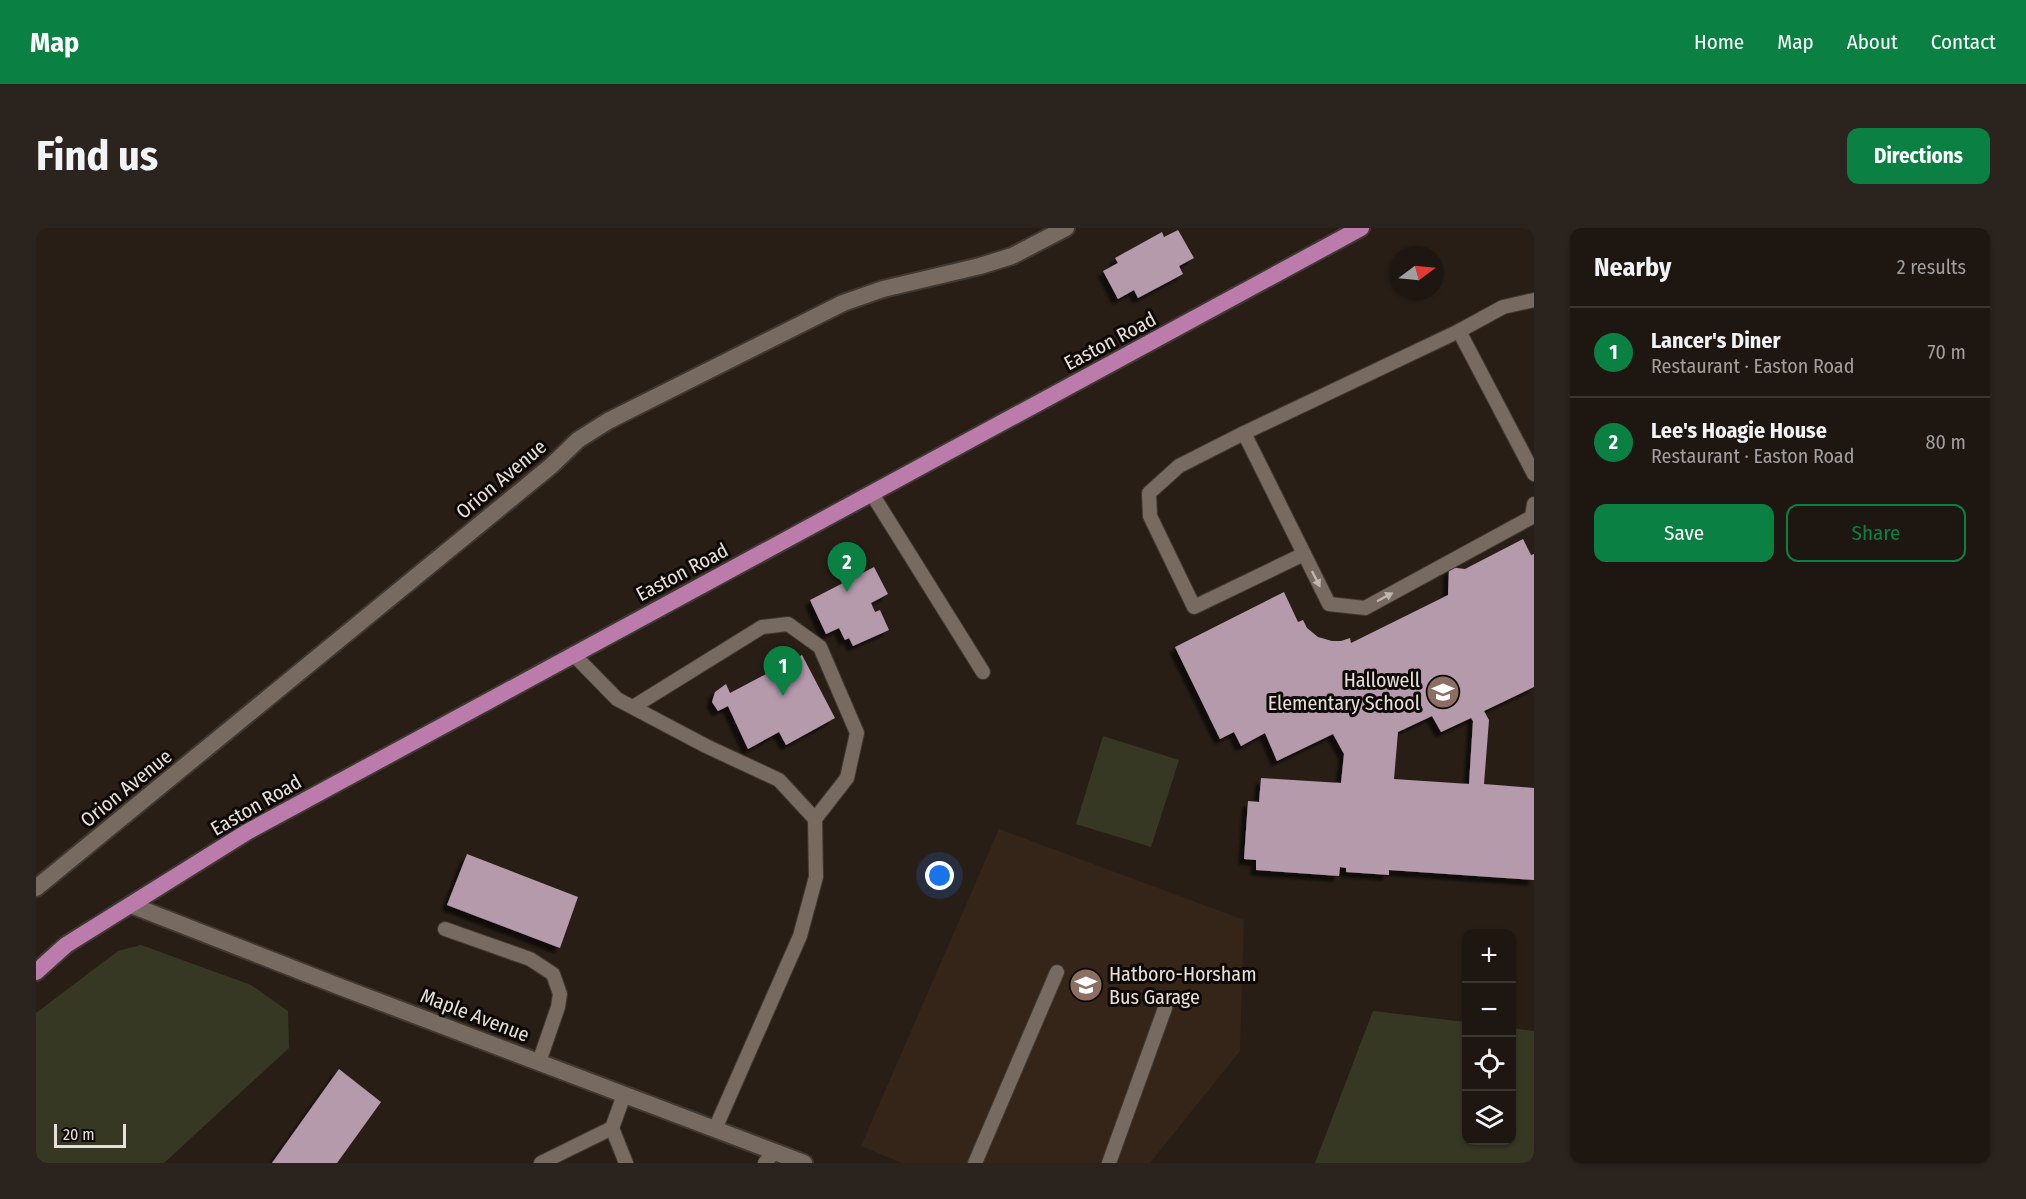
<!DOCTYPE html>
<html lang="en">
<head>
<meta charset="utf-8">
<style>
  body { margin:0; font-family:"Fira Sans Condensed",sans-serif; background:#2b231e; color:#f1f3f6 }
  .controls { position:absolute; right:18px; bottom:18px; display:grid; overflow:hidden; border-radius:12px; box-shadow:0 2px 4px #0004 }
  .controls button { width:54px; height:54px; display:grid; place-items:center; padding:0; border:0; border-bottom:2px solid #3c3530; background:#1e1610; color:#f1f3f6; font:30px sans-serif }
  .compass { position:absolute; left:1354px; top:18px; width:54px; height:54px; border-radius:50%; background:#1e1610; box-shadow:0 2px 4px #0004; rotate:74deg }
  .scale { position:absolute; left:18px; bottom:15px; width:72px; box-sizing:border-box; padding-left:6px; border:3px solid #e7e0da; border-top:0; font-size:16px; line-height:21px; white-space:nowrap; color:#e7e0da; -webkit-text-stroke:4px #0e0906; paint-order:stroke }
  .you { position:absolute; left:904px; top:648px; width:21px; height:21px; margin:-15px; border:4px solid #fff; border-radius:50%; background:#1a73e8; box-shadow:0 0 0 9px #1a73e833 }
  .badge { display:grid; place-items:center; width:39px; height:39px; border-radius:50%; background:#0b8043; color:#fff; font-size:20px; font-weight:700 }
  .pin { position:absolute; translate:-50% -50px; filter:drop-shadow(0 2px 3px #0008) }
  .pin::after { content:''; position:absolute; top:32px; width:21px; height:18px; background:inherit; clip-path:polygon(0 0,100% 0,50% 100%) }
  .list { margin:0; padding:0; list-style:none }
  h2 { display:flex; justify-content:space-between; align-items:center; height:78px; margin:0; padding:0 24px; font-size:26px }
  h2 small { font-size:20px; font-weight:400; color:#a19f9f }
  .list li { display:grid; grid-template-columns:39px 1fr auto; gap:18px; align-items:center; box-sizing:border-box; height:90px; padding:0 24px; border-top:2px solid #3c3530 }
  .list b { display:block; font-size:22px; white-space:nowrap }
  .list p { margin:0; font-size:20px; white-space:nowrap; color:#a19f9f }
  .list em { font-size:20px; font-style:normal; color:#a19f9f }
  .actions { display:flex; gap:12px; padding:18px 24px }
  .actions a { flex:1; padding:14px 0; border:2px solid #0b8043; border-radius:12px; text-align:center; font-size:21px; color:#0b8043 }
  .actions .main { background:#0b8043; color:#fff }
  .icon { flex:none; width:33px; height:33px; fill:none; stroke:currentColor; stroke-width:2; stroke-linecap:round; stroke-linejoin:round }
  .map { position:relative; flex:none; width:1498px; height:935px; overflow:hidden; border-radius:12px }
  header { display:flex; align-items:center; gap:36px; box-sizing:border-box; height:84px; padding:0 30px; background:#0b8043; color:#fff }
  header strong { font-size:28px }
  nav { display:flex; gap:33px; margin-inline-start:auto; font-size:21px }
  .intro { display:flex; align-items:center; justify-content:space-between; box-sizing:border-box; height:144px; padding:0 36px }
  h1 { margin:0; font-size:42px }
  .button { padding:15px 27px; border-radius:12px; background:#0b8043; color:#fff; font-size:21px; font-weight:700 }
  main { display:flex; gap:36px; padding:0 36px }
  aside { flex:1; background:#1e1610; border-radius:12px; box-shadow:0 2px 4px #0004 }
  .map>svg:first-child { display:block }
  .built { fill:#342518 }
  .green { fill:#363824 }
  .building { fill:#b59aac; fill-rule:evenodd; filter:url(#shadow) }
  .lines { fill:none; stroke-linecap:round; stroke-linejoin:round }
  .service-casing { stroke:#403832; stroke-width:16 }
  .minor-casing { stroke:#403832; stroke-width:20 }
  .tertiary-casing { stroke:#403832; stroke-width:20 }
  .trunk-casing { stroke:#403832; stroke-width:20 }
  .service { stroke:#776b61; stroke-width:14 }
  .minor { stroke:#776b61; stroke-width:16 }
  .tertiary { stroke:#776b61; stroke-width:16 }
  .trunk { stroke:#bb7cac; stroke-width:16 }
  .oneway { fill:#c0b7b0 }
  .labels { text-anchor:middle; stroke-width:6; stroke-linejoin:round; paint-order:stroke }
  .street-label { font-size:20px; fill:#e7e0da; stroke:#0e0906 }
  .poi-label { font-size:20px; fill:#e7e0da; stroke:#0e0906; text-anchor:end }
</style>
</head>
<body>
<header>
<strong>Map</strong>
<nav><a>Home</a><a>Map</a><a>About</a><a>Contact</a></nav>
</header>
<div class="intro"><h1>Find us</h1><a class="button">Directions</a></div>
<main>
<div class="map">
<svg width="1498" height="935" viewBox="0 0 1498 935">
  <defs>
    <filter id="shadow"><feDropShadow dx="-5.5" dy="5.5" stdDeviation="1.5" flood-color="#0009"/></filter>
  </defs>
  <rect width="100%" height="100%" fill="#281e16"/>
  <path class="built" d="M963 601 1208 692 1204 823 1114 935H866L825 918Z"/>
  <g class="green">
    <path d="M1067 508 1143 532 1115 619 1040 596Z"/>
    <path d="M105 717 215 757 252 783 253 820 128 935H0V785L82 723Z"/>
    <path d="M1337 783 1430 794V912H1476V800L1498 803V935H1279Z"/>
  </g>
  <g class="building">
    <path d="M1142 2 1158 30 1143 38 1147 46 1102 70 1098 62 1082 71 1067 43 1082 35 1079 30 1126 4 1128 9Z"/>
    <path d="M1487 311 1495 327 1498 326V459L1448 483 1453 492 1448 556 1498 560V652L1353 642V647L1310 644V640L1304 639 1303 648 1220 642V632L1208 631 1212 573 1223 574 1225 550 1305 555 1308 526 1297 506 1241 533 1229 505 1205 518 1198 504 1184 511 1139 419 1248 364 1262 394 1267 392 1271 400 1282 409 1296 413H1305L1314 410 1315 415 1412 367 1413 339 1429 341ZM1396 488 1405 504 1435 490 1437 493 1433 556 1358 551 1362 504Z"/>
    <path d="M838 339 852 366 835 375 839 384 844 382 853 402 817 418 813 410 809 412 803 400 790 406 774 372Z"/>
    <path d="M766 427 799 490 750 517 743 504 712 521 692 478 682 483 676 474 679 464 690 456 694 465Z"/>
    <path d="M431 626 542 669 524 720 411 677Z"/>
    <path d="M303 841 345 874 301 935H236Z"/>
  </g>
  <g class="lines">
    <g class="service-casing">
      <g id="service">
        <path d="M1498 72 1467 79 1423 103 1208 205 1293 376 1329 380 1496 289 1498 276"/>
        <path d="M1423 103 1498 246"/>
        <path d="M1208 205 1143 238 1113 265 1114 288 1158 379 1268 326"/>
        <path d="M836 266 947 444"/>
        <path d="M537 426 581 471 670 518 743 552 779 591 780 649 764 708 679 901"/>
        <path d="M597 479 726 399 752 396 784 419 821 505 811 550 779 591"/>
        <path d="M409 701 494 731 517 746 524 766 522 779 503 834"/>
        <path d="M588 867 576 900 590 935"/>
        <path d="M505 935 576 900"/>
        <path d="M729 935 738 924"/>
        <path d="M939 935 1021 744"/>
        <path d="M1073 935 1129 780"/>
      </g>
    </g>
    <g class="minor-casing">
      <path id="minor" d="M0 660 515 238 542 212 572 193 807 75 847 61 944 38 976 28 1030 0"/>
    </g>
    <g class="tertiary-casing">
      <path id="tertiary" d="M95 677 302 758 768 935"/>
    </g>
    <g class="trunk-casing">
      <path id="trunk" d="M0 744 30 717 211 604 1325 0"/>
    </g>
    <use href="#service" class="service"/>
    <use href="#minor" class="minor"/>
    <use href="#tertiary" class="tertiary"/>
    <use href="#trunk" class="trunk"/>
  </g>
  <defs><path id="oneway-solid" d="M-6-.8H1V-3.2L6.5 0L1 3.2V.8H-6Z" transform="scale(1.5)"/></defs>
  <g class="oneway">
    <use href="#oneway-solid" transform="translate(1280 351) rotate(63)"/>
    <use href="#oneway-solid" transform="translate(1349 369) rotate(-28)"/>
  </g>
  <defs>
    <g id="school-disc" transform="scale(1.725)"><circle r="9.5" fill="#8d6e63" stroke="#0e0906"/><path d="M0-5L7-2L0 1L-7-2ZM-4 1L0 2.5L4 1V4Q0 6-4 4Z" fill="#fff"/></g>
  </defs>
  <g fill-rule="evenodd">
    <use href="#school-disc" x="1407" y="464"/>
    <use href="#school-disc" x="1050" y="757"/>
  </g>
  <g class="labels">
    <g class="street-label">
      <text transform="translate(1074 113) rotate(-28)" y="7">Easton Road</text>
      <text transform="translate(465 251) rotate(-40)" y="7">Orion Avenue</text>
      <text transform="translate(646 344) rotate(-28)" y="7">Easton Road</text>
      <text transform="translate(90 560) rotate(-39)" y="7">Orion Avenue</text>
      <text transform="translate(220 577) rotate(-30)" y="7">Easton Road</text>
      <text transform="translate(439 787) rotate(21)" y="7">Maple Avenue</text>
    </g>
    <g class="poi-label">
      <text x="1384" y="459">Hallowell<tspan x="1384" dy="23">Elementary School</tspan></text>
      <text x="1073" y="753" text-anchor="start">Hatboro-Horsham<tspan x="1073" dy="23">Bus Garage</tspan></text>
    </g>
  </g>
</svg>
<div class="controls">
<button>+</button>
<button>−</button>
<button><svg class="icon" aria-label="locate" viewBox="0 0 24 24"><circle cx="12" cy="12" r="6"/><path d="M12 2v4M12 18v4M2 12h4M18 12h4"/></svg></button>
<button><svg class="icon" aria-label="layers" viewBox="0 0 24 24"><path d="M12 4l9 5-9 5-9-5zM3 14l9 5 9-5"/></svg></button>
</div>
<svg class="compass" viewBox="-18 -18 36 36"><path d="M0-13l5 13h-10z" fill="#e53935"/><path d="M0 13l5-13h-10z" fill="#a19f9f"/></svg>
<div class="scale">20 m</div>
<div class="you"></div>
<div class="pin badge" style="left:747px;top:468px">1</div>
<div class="pin badge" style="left:811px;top:364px">2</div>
</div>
<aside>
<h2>Nearby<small>2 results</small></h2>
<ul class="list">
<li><span class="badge">1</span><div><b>Lancer's Diner</b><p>Restaurant · Easton Road</p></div><em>70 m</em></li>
<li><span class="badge">2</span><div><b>Lee's Hoagie House</b><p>Restaurant · Easton Road</p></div><em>80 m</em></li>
</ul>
<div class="actions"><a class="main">Save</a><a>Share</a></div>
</aside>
</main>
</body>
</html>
